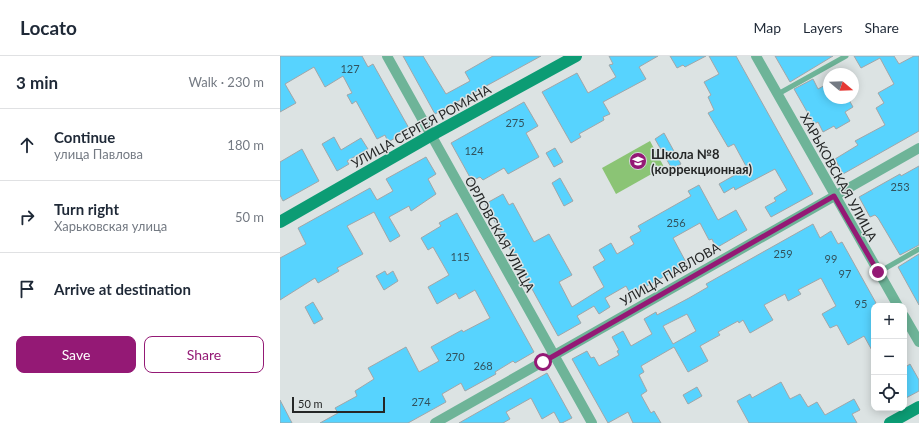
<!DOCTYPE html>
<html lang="en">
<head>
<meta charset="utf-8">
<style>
  body { margin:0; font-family:Lato,sans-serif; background:#f2f2f3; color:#1f2937 }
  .controls { position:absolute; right:12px; bottom:12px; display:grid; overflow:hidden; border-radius:8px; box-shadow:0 2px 10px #0003 }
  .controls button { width:36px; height:36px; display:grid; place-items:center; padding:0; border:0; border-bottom:1px solid #e0e1e3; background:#fff; color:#1f2937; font:20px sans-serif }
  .compass { position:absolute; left:543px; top:12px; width:36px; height:36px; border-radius:50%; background:#fff; box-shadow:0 2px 10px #0003; rotate:109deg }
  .scale { position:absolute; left:12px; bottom:10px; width:93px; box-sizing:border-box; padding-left:4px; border:2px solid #252727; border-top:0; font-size:11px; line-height:14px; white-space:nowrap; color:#252727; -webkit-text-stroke:3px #dce3e3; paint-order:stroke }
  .stop { position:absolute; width:12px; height:12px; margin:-9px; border:3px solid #941975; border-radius:50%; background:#fff }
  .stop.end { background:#941975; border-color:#fff; box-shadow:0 1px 4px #0008 }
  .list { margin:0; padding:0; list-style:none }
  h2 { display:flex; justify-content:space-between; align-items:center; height:52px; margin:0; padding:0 16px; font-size:17px }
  h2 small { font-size:13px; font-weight:400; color:#747a83 }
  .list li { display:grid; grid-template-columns:26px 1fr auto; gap:12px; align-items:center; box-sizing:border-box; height:72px; padding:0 16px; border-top:1px solid #e0e1e3 }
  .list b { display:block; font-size:15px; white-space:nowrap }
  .list p { margin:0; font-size:13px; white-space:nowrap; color:#747a83 }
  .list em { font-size:13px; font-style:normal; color:#747a83 }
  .actions { display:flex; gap:8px; padding:12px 16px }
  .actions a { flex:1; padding:9px 0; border:1px solid #941975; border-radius:8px; text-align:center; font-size:14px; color:#941975 }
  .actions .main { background:#941975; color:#fff }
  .icon { flex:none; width:22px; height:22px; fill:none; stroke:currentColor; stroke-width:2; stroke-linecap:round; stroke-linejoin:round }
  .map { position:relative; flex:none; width:639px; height:367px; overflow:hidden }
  header { display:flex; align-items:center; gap:24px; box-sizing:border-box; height:56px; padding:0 20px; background:#fff; border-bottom:1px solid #e0e1e3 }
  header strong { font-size:19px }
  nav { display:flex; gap:22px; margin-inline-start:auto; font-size:14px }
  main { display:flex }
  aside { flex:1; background:#fff }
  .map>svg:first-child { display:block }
  .green { fill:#8bc475 }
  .building { fill:#57d3fe; stroke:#a0a6a9; fill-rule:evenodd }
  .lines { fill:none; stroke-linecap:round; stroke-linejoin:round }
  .lane { stroke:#6eb498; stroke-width:5 }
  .street { stroke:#6eb498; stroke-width:10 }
  .secondary { stroke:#0c9c74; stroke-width:12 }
  .route { stroke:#941975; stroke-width:5 }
  .labels { text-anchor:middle; stroke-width:3; stroke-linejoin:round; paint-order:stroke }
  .number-label { font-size:11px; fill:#32525d }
  .street-label { font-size:13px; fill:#252727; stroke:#dce3e3 }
  .poi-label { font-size:13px; font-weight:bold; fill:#252727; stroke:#dce3e3; text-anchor:start }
</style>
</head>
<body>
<header>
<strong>Locato</strong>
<nav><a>Map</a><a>Layers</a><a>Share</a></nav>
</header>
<main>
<aside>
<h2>3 min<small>Walk · 230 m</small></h2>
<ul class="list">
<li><svg class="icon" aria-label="ahead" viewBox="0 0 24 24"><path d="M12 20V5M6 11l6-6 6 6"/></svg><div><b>Continue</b><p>улица Павлова</p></div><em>180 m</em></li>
<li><svg class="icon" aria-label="right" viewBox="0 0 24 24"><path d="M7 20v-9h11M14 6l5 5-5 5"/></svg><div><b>Turn right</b><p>Харьковская улица</p></div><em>50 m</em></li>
<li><svg class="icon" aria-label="arrive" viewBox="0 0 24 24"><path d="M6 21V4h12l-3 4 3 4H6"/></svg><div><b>Arrive at destination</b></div></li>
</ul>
<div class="actions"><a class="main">Save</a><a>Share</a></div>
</aside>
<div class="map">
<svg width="639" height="367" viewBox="0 0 639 367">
  <rect width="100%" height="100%" fill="#dce3e3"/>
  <path class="green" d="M370 85 384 111 336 138 322 112Z"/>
  <g class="building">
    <path d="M0 0H82L88 11 93 8 130 74 108 86 105 79 97 83 76 45 72 48 67 39 72 37 63 20 45 31 34 11 5 28 16 47 0 56Z"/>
    <path d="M123 0H143L166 38 190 25 185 16 213 0H261L155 58Z"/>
    <path d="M329 0H378L359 11 366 23 323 46 330 58 323 61 324 64 299 78 301 81 291 87 262 36 297 17 308 37 336 21 329 9 333 8Z"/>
    <path d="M390 0H426L405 11 403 9 397 12Z"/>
    <path d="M429 0H456L533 138 491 161 485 151 496 145 494 142 507 134 495 113 455 134 454 131 444 137 439 128 467 112 454 88 448 91 428 57 434 54 428 41 431 39 424 26 439 18Z"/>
    <path d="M495 0H553L510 26Z"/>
    <path d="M574 0H614L619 8 634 0H639V75L563 118 555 103 578 89 575 85 605 69 596 52 604 47 598 37 614 28 600 2 581 12Z"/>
    <path d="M533 23 538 33 549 27V42H568L573 51 565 56 570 65 556 73 554 70 543 76 538 66 534 68 514 33Z"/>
    <path d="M244 46 258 70 246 77 259 101 228 118 224 112 203 124 200 121 192 125 171 87Z"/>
    <path d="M384 77 401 108 392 113 375 83Z"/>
    <path d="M54 81 61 94 81 82 88 93 67 105 69 108 57 115 42 88Z"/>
    <path d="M275 92 283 106 274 111 266 97Z"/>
    <path d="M22 93 39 125 3 145 0 139V106Z"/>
    <path d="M146 101 156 118 148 123 156 138 131 155 129 150 109 161 120 180 110 186 94 156 67 170 83 198 57 212 59 215 38 227 35 222 0 244V202L26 188 18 172 90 132 97 144 113 135 106 123Z"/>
    <path d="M639 110V189L620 199 598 162 595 159 590 161 579 141 620 118 621 120Z"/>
    <path d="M280 122 293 145 284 150 272 127Z"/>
    <path d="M419 129 438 164 456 154 467 174 436 192 432 183 429 184 420 167 393 182 407 208 351 239 346 230 325 242 330 251 319 258 314 250 297 260 301 267 278 280 205 148 223 138 229 149 233 147 254 186 269 178 292 219 279 226 292 251 324 231 313 211 325 204 319 194 331 187 337 198 354 188 350 181 361 175 358 170 411 140 408 135Z"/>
    <path d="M177 157 254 296 235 307 233 305 215 316 216 318 185 335 181 327 162 338 166 346 128 367H40L58 357 55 352 77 340 75 335 94 323 88 312 126 291 139 316 159 305 151 291 182 274 183 276 210 262 195 234 179 243 176 237 157 248 148 231 169 219 153 191 148 194 141 182 161 170 159 167Z"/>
    <path d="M533 168 540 182 551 175 558 188 562 186 596 247 594 249V298L584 280 568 289 557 269 550 272 542 258 556 250 541 222 518 234 521 238 508 245 505 238 484 249 493 264 470 277 463 264 459 267 458 265 438 276 440 279 420 290 428 305 408 316 394 291 361 310 364 316 359 319 367 335 361 339 371 357 374 355 381 367H353L348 356 328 367 292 303 307 295 311 302 314 301 319 310 339 299 337 295 339 294 332 281 343 275 351 290 372 278 364 263 376 256 377 259 409 242 428 231 426 228ZM407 258 416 275 393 288 383 270Z"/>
    <path d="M639 198V249L618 211Z"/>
    <path d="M105 215 107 219 113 215 118 225 104 234 96 220Z"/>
    <path d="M33 246 43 263 34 268 25 251Z"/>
    <path d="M630 308 639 324V335L624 343V312Z"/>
    <path d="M267 317 292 362 282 367H280L274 356 262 363 251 342 226 356 230 363 223 367H179Z"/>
    <path d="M501 326 510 343 520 338 528 351 537 346 545 359 574 343 580 354 572 358 577 367H469L457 345 470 338 472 342Z"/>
    <path d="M417 331 422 340 408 348 403 339Z"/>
    <path d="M0 344 12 367H0Z"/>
  </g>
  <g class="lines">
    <g class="lane">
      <path d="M498 38 566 0"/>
      <path d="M599 216 639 193"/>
    </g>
    <g class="street">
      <path d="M107 0 312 367"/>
      <path d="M476 0 618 250"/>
      <path d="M624 260 639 286"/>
      <path d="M155 367 639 92"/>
    </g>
    <g class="secondary">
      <path d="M0 166 150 80 296 0"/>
      <path d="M610 367 639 351"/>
    </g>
  </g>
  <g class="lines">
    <path class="route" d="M263 306 554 140 598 216"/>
  </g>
  <defs>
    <g id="school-disc" transform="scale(0.9)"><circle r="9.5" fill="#941975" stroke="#dce3e3"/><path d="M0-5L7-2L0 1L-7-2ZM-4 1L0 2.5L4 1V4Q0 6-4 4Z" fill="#fff"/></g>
  </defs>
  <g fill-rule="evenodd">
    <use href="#school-disc" x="358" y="105"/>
  </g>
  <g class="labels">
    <g class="number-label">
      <text x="70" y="17">127</text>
      <text x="235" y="71">275</text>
      <text x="194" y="99">124</text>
      <text x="620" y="135">253</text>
      <text x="396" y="171">256</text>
      <text x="503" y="202">259</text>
      <text x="180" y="205">115</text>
      <text x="551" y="207">99</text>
      <text x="565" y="222">97</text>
      <text x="581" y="252">95</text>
      <text x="175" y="305">270</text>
      <text x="203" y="314">268</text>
      <text x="141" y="350">274</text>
    </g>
    <g class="street-label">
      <text transform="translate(141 70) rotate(-29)" y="5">УЛИЦА СЕРГЕЯ РОМАНА</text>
      <text transform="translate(559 121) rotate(61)" y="5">ХАРЬКОВСКАЯ УЛИЦА</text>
      <text transform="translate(220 178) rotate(61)" y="5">ОРЛОВСКАЯ УЛИЦА</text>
      <text transform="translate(390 218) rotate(-30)" y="5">УЛИЦА ПАВЛОВА</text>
    </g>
    <g class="poi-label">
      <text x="371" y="103">Школа №8<tspan x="371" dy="15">(коррекционная)</tspan></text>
    </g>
  </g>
</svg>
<div class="controls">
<button>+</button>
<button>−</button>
<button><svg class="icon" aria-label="locate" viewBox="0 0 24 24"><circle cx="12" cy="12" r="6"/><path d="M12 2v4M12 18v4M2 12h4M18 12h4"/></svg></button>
</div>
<svg class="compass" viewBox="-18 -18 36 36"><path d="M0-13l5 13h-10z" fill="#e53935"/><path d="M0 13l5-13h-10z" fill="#747a83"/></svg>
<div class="scale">50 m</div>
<div class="stop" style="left:263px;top:306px"></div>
<div class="stop end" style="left:598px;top:216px"></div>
</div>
</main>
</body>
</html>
